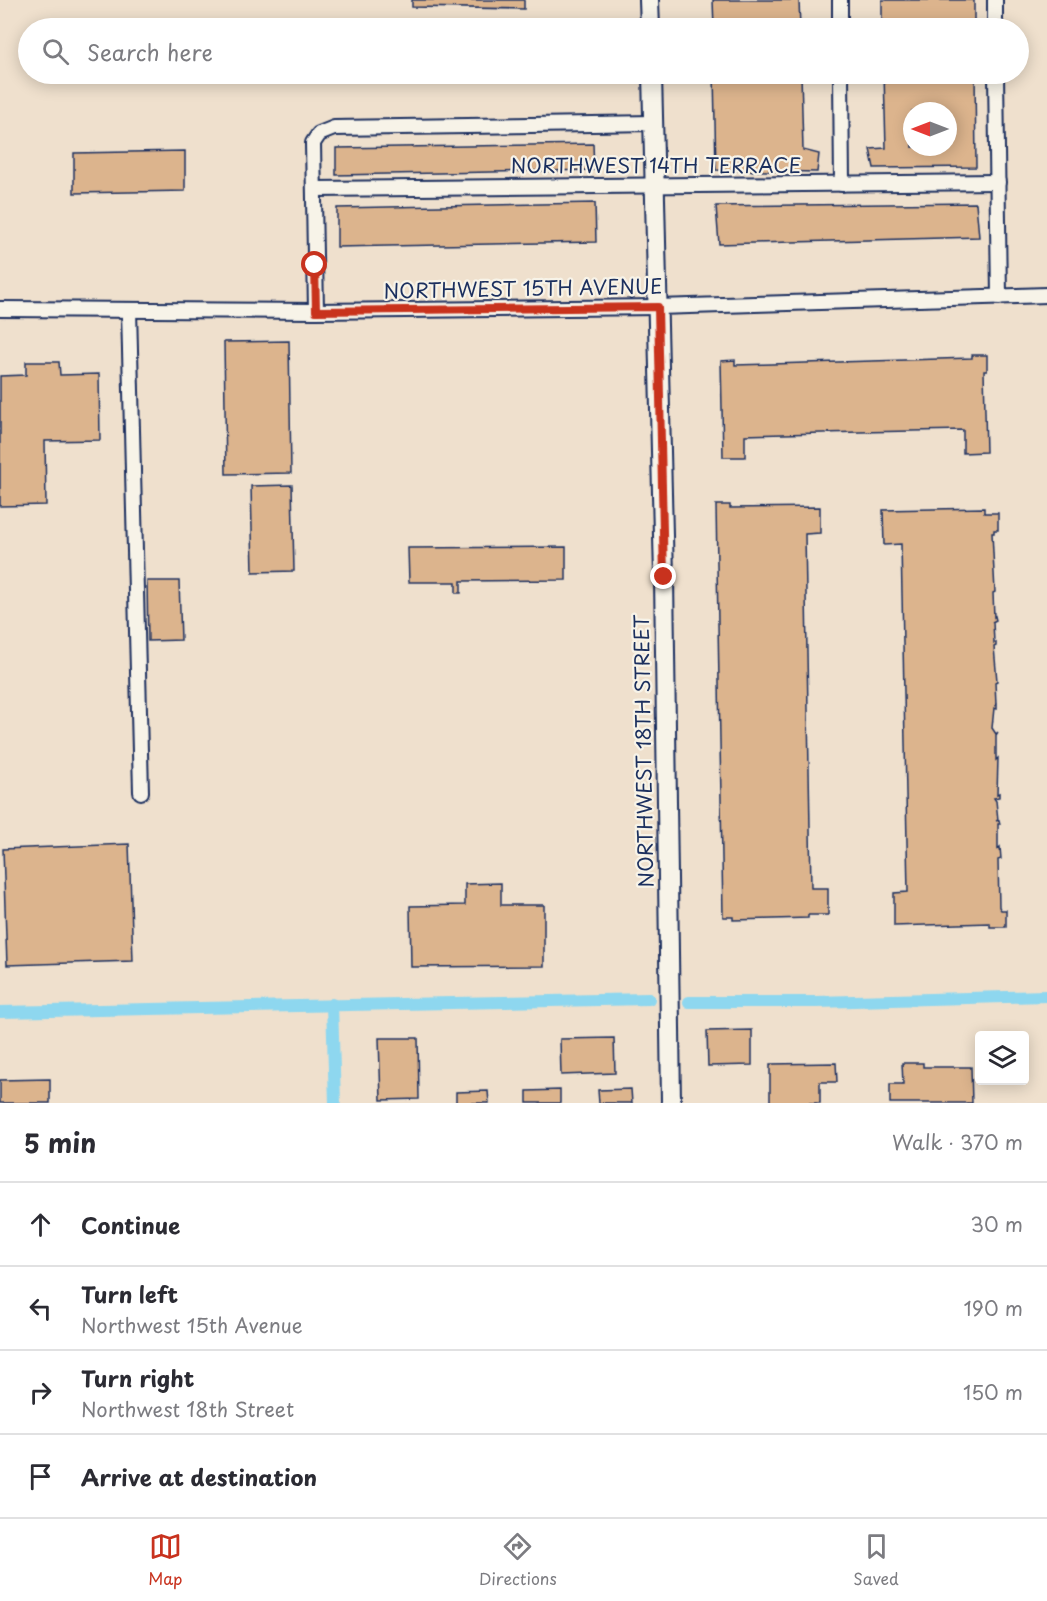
<!DOCTYPE html>
<html lang="en">
<head>
<meta charset="utf-8">
<style>
  body { margin:0; font-family:"Playpen Sans",sans-serif; background:#f2f2f3; color:#2b2b33 }
  .controls { position:absolute; right:18px; bottom:18px; display:grid; overflow:hidden; border-radius:6px; box-shadow:0 3px 15px #0003 }
  .controls button { width:54px; height:54px; display:grid; place-items:center; padding:0; border:0; border-bottom:2px solid #e1e1e2; background:#fff; color:#2b2b33; font:30px sans-serif }
  .compass { position:absolute; left:903px; top:102px; width:54px; height:54px; border-radius:50%; background:#fff; box-shadow:0 3px 15px #0003; rotate:270deg }
  .stop { position:absolute; width:18px; height:18px; margin:-14px; border:4px solid #c8321e; border-radius:50%; background:#fff }
  .stop.end { background:#c8321e; border-color:#fff; box-shadow:0 2px 6px #0008 }
  .list { margin:0; padding:0; list-style:none }
  h2 { display:flex; justify-content:space-between; align-items:center; height:78px; margin:0; padding:0 24px; font-size:26px }
  h2 small { font-size:20px; font-weight:400; color:#7c7c81 }
  .list li { display:grid; grid-template-columns:39px 1fr auto; gap:18px; align-items:center; box-sizing:border-box; height:84px; padding:0 24px; border-top:2px solid #e1e1e2 }
  .list b { display:block; font-size:22px; white-space:nowrap }
  .list p { margin:0; font-size:20px; white-space:nowrap; color:#7c7c81 }
  .list em { font-size:20px; font-style:normal; color:#7c7c81 }
  .icon { flex:none; width:33px; height:33px; fill:none; stroke:currentColor; stroke-width:2; stroke-linecap:round; stroke-linejoin:round }
  .map { position:relative; flex:none; width:1047px; height:1103px; overflow:hidden }
  .search { position:absolute; background:#fff; box-shadow:0 3px 15px #0003; left:18px; right:18px; top:18px; height:66px; display:flex; align-items:center; gap:15px; box-sizing:border-box; padding:0 21px; border-radius:33px; color:#7c7c81; font-size:22px }
  .sheet { height:414px; background:#fff }
  nav { display:flex; justify-content:space-around; align-items:center; box-sizing:border-box; height:84px; border-top:2px solid #e1e1e2; background:#fff; font-size:16px; color:#7c7c81 }
  nav a { display:grid; justify-items:center; gap:3px }
  nav .on { color:#c8321e }
  .map>svg:first-child { display:block }
  .lines { fill:none; stroke-linecap:round; stroke-linejoin:round }
  .canal { stroke:#8ed7ef; stroke-width:12 }
  .building { fill:#dcb48d; stroke:#1b2f5e; stroke-width:1.5; fill-rule:evenodd }
  .street-casing { stroke:#1b2f5e; stroke-width:18 }
  .secondary-casing { stroke:#1b2f5e; stroke-width:22 }
  .street { stroke:#f7f3e8; stroke-width:14 }
  .secondary { stroke:#f7f3e8; stroke-width:18 }
  .route { stroke:#c8321e; stroke-width:8 }
  .labels { text-anchor:middle; stroke-width:4.5; stroke-linejoin:round; paint-order:stroke }
  .street-label { font-size:20px; fill:#1b2f5e; stroke:#f7f3e8 }
</style>
</head>
<body>
<div class="map">
<svg width="1047" height="1103" viewBox="0 0 1047 1103">
  <rect width="100%" height="100%" fill="#efe0cd"/>
  <filter id="ink" filterUnits="userSpaceOnUse"><feTurbulence type="fractalNoise" baseFrequency=".0167" numOctaves="2"/><feDisplacementMap in="SourceGraphic" scale="12" xChannelSelector="R" yChannelSelector="G"/><feConvolveMatrix kernelMatrix="1 2 1 2 8 2 1 2 1" color-interpolation-filters="sRGB"/></filter>
  <g filter="url(#ink)">
    <g class="lines">
      <g class="canal">
        <path d="M689 1002H816L1047 996"/>
        <path d="M332 1004 335 1103"/>
        <path d="M0 1012 649 999"/>
      </g>
    </g>
    <g class="building">
      <path d="M412 0H524V9L412 7Z"/>
      <path d="M713 0H799L800 28H714Z"/>
      <rect x="882" y="0" width="92" height="28"/>
      <path d="M714 74H801L803 150 819 154 817 172 716 170Z"/>
      <path d="M884 74H975L976 167 874 168 870 149 886 148ZM912 111H948V147H912Z"/>
      <path d="M593 144 594 170 336 175V148Z"/>
      <path d="M185 151V191L74 193V153Z"/>
      <path d="M595 203 596 242 337 247V208Z"/>
      <path d="M976 203 979 237 719 244 716 206Z"/>
      <path d="M289 341 291 473 226 474 224 342Z"/>
      <path d="M972 355H987V371H984L986 452 963 453V430L860 432 745 435V457H723L721 361 735 360V365L972 358Z"/>
      <path d="M26 362H59L60 375 99 374 100 440 45 441 46 505 0 506V376L26 375Z"/>
      <path d="M292 485 294 571 253 572 251 486Z"/>
      <path d="M716 505H730V508L820 507V533L805 534 811 888H828V915H808V918L733 920V917H723Z"/>
      <path d="M984 508V513H998V530H994V533H992L995 592 993 593 994 617 995 616 996 620 992 622H993L994 643 996 642V646L994 647 997 681 995 682 996 705 997 704V709L994 708 992 728 996 734 998 732 996 735V760L998 758 997 794 999 793V797L994 798 996 801 998 820 996 821 999 820 1000 824H998V849L1000 847 1001 859 998 860 999 907 1001 910H1006V927H990V923L894 926V893L908 892 901 544 884 545 883 510Z"/>
      <path d="M566 547V580L461 581V593H456V582H409L408 548Z"/>
      <path d="M147 581H179L181 640 148 641Z"/>
      <path d="M129 844 133 961 7 965 3 849Z"/>
      <path d="M501 883V905H544V966L411 967 410 906 465 905V884Z"/>
      <path d="M752 1030V1065L708 1066 707 1031Z"/>
      <path d="M379 1038H418L419 1099 381 1100Z"/>
      <path d="M614 1038 615 1073 561 1075 560 1039Z"/>
      <path d="M836 1063 837 1082H820V1103H770V1064Z"/>
      <path d="M902 1063H923V1067H971L972 1103H890V1084H903Z"/>
      <path d="M50 1079V1103H0V1080Z"/>
      <path d="M631 1089 632 1103H599L598 1090Z"/>
      <path d="M560 1090V1103H527V1091Z"/>
      <path d="M488 1091 489 1103H456V1092Z"/>
    </g>
    <g class="lines">
      <g class="street-casing">
        <g id="street">
          <path d="M840 0V28"/>
          <path d="M995 0V28"/>
          <path d="M841 74 842 184"/>
          <path d="M996 74 999 297"/>
          <path d="M314 189 998 182"/>
          <path d="M0 309 316 311 658 307 1047 295"/>
          <path d="M129 310 141 792"/>
          <path d="M316 311 313 143 319 134 334 128 653 123"/>
        </g>
      </g>
      <g class="secondary-casing">
        <g id="secondary">
          <path d="M649 0 650 28"/>
          <path d="M652 74 664 577 671 1103"/>
        </g>
      </g>
      <use href="#street" class="street"/>
      <use href="#secondary" class="secondary"/>
    </g>
  </g>
  <g class="lines" filter="url(#ink)">
    <path class="route" d="M315 265 316 311 658 307 664 577"/>
  </g>
  <g class="labels">
    <g class="street-label">
      <text x="656" y="173">NORTHWEST 14TH TERRACE</text>
      <text transform="translate(523 289) rotate(-1)" y="7">NORTHWEST 15TH AVENUE</text>
      <text transform="translate(644 751) rotate(-91)" y="7">NORTHWEST 18TH STREET</text>
    </g>
  </g>
</svg>
<div class="controls">
<button><svg class="icon" aria-label="layers" viewBox="0 0 24 24"><path d="M12 4l9 5-9 5-9-5zM3 14l9 5 9-5"/></svg></button>
</div>
<svg class="compass" viewBox="-18 -18 36 36"><path d="M0-13l5 13h-10z" fill="#e53935"/><path d="M0 13l5-13h-10z" fill="#7c7c81"/></svg>
<div class="stop" style="left:315px;top:265px"></div>
<div class="stop end" style="left:664px;top:577px"></div>
<div class="search"><svg class="icon" aria-label="search" viewBox="0 0 24 24"><circle cx="10" cy="10" r="6"/><path d="M15 15l6 6"/></svg>Search here</div>
</div>
<section class="sheet">
<h2>5 min<small>Walk · 370 m</small></h2>
<ul class="list">
<li><svg class="icon" aria-label="ahead" viewBox="0 0 24 24"><path d="M12 20V5M6 11l6-6 6 6"/></svg><div><b>Continue</b></div><em>30 m</em></li>
<li><svg class="icon" aria-label="left" viewBox="0 0 24 24"><path d="M17 20v-9H6M10 6l-5 5 5 5"/></svg><div><b>Turn left</b><p>Northwest 15th Avenue</p></div><em>190 m</em></li>
<li><svg class="icon" aria-label="right" viewBox="0 0 24 24"><path d="M7 20v-9h11M14 6l5 5-5 5"/></svg><div><b>Turn right</b><p>Northwest 18th Street</p></div><em>150 m</em></li>
<li><svg class="icon" aria-label="arrive" viewBox="0 0 24 24"><path d="M6 21V4h12l-3 4 3 4H6"/></svg><div><b>Arrive at destination</b></div></li>
</ul>
</section>
<nav>
<a class="on"><svg class="icon" aria-label="map" viewBox="0 0 24 24"><path d="M3 6l6-2 6 2 6-2v14l-6 2-6-2-6 2zM9 4v14M15 6v14"/></svg>Map</a>
<a><svg class="icon" aria-label="directions" viewBox="0 0 24 24"><path d="M12 3l9 9-9 9-9-9zM9 14v-3h6M13 9l2 2-2 2"/></svg>Directions</a>
<a><svg class="icon" aria-label="saved" viewBox="0 0 24 24"><path d="M7 4h10v16l-5-4-5 4z"/></svg>Saved</a>
</nav>
</body>
</html>
